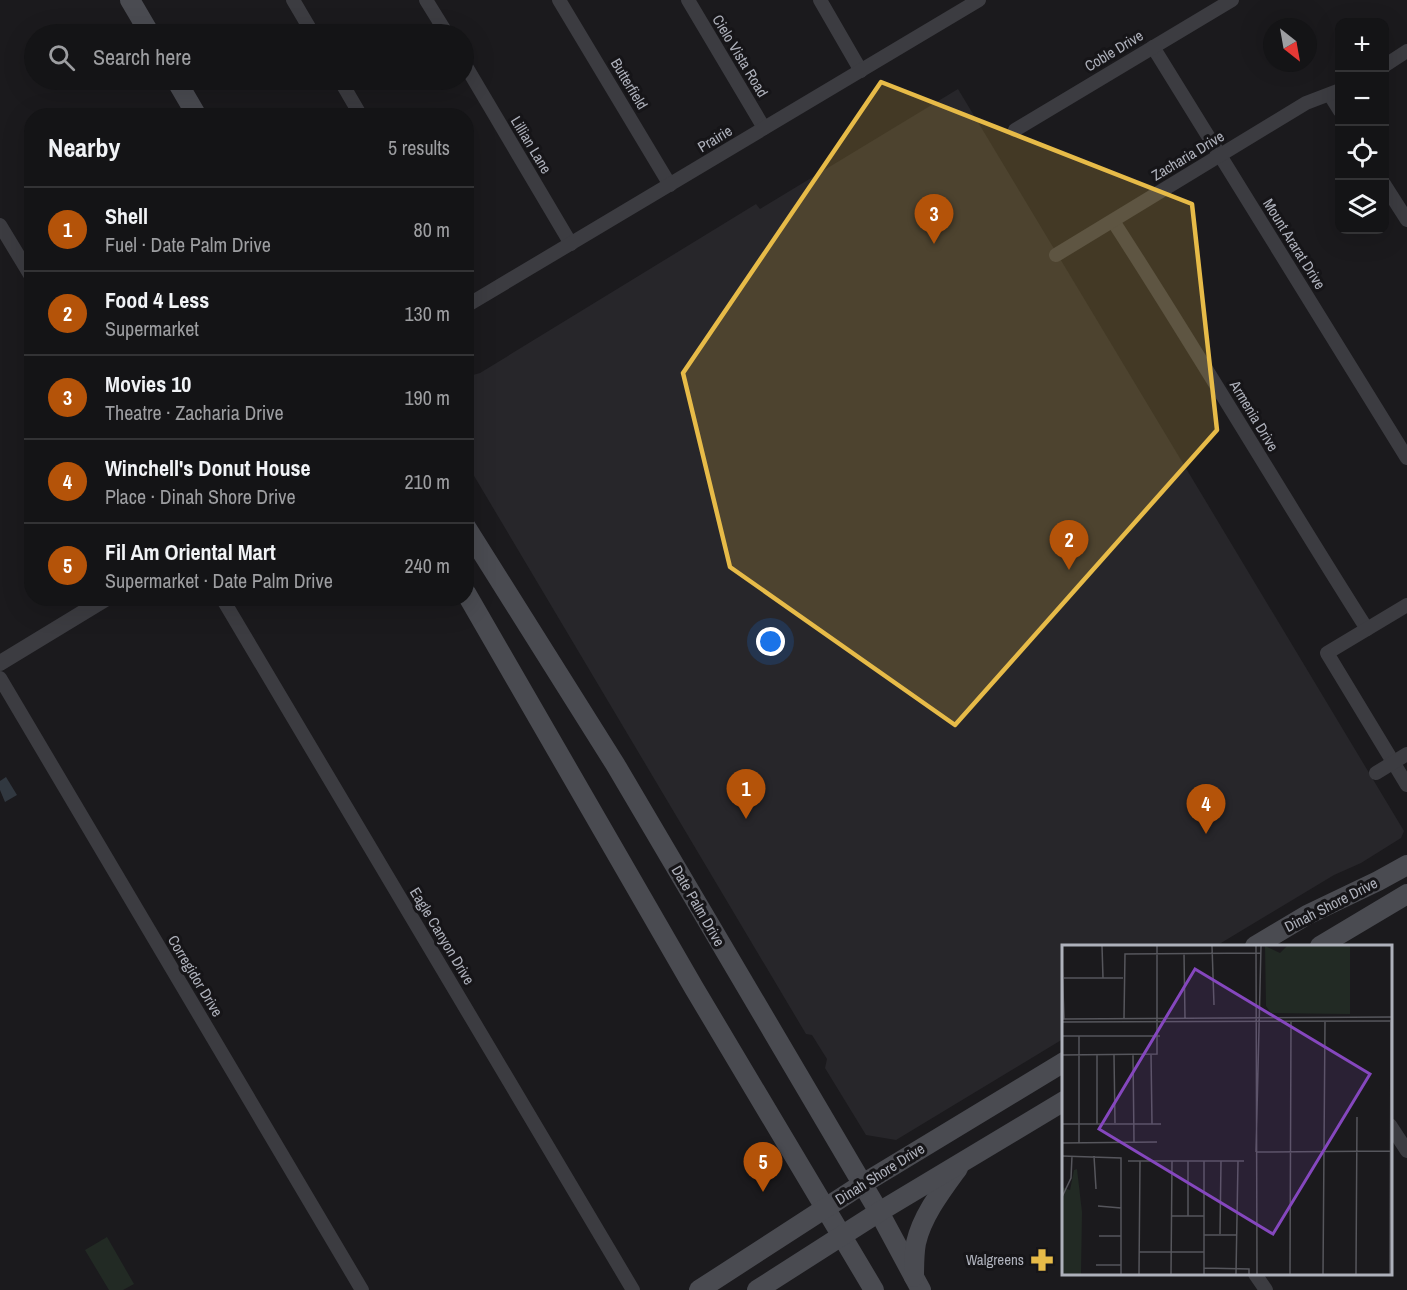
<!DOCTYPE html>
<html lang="en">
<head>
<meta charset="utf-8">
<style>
  body { margin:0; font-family:"Archivo Narrow",sans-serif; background:#212123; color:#f1f3f6 }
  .controls { position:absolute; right:18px; top:18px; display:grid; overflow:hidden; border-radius:12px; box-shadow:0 6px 24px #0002 }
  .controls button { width:54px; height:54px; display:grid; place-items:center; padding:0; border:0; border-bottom:2px solid #333335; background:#141416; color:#f1f3f6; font:30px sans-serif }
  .compass { position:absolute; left:1263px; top:18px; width:54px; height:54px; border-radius:50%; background:#141416; box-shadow:0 6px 24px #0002; rotate:149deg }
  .you { position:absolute; left:771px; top:642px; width:21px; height:21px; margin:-15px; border:4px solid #fff; border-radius:50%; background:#1a73e8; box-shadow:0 0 0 9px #1a73e833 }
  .badge { display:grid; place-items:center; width:39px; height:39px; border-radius:50%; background:#b45309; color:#fff; font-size:20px; font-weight:700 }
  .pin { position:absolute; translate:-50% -50px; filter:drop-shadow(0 2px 3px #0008) }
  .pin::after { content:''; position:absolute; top:32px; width:21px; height:18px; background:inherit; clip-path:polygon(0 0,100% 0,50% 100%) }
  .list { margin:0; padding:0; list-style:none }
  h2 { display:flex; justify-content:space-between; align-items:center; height:78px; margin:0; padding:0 24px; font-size:26px }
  h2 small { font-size:20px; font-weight:400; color:#9d9ea1 }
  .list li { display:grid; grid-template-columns:39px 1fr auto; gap:18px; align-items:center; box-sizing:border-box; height:84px; padding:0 24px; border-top:2px solid #333335 }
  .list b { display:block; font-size:22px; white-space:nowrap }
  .list p { margin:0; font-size:20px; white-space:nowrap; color:#9d9ea1 }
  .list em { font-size:20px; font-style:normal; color:#9d9ea1 }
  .icon { flex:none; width:33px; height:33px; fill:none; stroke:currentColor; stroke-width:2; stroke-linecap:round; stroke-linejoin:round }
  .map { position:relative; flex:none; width:1407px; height:1290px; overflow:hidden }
  .search { position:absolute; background:#141416; box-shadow:0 6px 24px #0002; left:24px; top:24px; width:450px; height:66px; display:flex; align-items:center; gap:15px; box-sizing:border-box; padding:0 21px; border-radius:33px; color:#9d9ea1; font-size:22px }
  .panel { position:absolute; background:#141416; box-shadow:0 6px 24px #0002; left:24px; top:108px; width:450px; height:498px; border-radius:24px }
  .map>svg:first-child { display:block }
  .built { fill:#27262a }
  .green { fill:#222a24 }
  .water { fill:#313840 }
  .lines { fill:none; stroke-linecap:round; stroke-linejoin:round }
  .minor { stroke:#3c3c41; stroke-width:14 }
  .tertiary { stroke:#3c3c41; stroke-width:16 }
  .secondary { stroke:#4a4b51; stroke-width:20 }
  .marked { fill:#e7bb48; fill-opacity:0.2; stroke:#e7bb48; stroke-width:4.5; stroke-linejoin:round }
  .labels { text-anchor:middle; stroke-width:6; stroke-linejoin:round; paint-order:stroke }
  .street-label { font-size:15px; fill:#aeb1bb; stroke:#161518 }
  .poi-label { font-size:15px; fill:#aeb1bb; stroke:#161518; text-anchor:end }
  .inset-road { fill:none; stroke:#56565c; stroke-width:1.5 }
  .view { fill:#8547be; fill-opacity:0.15; stroke:#8547be; stroke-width:3 }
  .inset-edge { fill:none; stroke:#aeb1bb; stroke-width:3 }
</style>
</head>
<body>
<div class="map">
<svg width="1407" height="1290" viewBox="0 0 1407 1290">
  <rect width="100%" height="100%" fill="#1b1a1d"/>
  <path class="built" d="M958 89 1404 831 1401 838 1361 863 1334 875 1216 946H1064L1063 1039 896 1140 866 1135 825 1068 827 1059 812 1035 806 1034 467 464 466 377 480 373 756 204 760 209Z"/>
  <path class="green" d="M107 1237 134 1284 123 1290H109L85 1250Z"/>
  <path class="water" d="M6 777 17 795 5 802 0 790V781Z"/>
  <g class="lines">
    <g class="minor">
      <path d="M293 0 313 34"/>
      <path d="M426 0 447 34"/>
      <path d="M559 0 670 185"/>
      <path d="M688 0 764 128"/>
      <path d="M820 0 861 71"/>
      <path d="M1153 47 1407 458"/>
      <path d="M464 63 571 244"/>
      <path d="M1384 66 1407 51"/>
      <path d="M340 80 361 116"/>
      <path d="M1330 95 1340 111"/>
      <path d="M1015 130 1232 0"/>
      <path d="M1384 184 1407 220"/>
      <path d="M1113 221C1200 355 1281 494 1367 629"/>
      <path d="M0 225 32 278"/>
      <path d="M1056 255 1306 103 1340 90"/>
      <path d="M466 306 979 0"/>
      <path d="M222 598 633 1290"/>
      <path d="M1407 605 1327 653 1407 785"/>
      <path d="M0 678 362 1290"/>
      <path d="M1376 773 1407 754"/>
      <path d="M1390 1125 1407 1151"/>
      <path d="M1255 1274 1266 1290"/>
    </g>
    <path class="tertiary" d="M0 663 107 598"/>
    <g class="secondary">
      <path d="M130 0 150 34"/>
      <path d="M176 80 197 116"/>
      <path d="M466 527 615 764 879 1212 921 1290"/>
      <path d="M466 593 694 988 874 1290"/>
      <path d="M1255 946 1307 915 1378 881 1407 865"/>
      <path d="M1320 946 1407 894"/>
      <path d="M914 1277C914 1266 914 1254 916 1243 922 1216 942 1190 958 1168"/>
      <path d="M699 1290 861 1185 1064 1062"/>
      <path d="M757 1290 879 1212 1064 1101"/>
    </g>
  </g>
  <path class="marked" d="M881 82 1192 204 1217 430 955 725 730 567 683 373Z"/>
  <defs>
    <g id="pharmacy-bare" transform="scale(1.8)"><path d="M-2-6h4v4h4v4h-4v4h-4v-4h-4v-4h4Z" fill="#e7bb48" stroke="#161518" stroke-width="2.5" paint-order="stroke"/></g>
  </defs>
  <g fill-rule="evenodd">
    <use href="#pharmacy-bare" x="1042" y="1260"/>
  </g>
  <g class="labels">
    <g class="street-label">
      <text transform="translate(1114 51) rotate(-31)" y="5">Coble Drive</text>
      <text transform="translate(740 56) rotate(59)" y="5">Cielo Vista Road</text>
      <text transform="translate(629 84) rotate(59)" y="5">Butterfield</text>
      <text transform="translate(715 139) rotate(-31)" y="5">Prairie</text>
      <text transform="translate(531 145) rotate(59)" y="5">Lillian Lane</text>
      <text transform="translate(1188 156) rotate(-31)" y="5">Zacharia Drive</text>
      <text transform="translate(1294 244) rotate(58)" y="5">Mount Ararat Drive</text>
      <text transform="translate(1254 416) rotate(59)" y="5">Armenia Drive</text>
      <text transform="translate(1331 905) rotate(-27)" y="5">Dinah Shore Drive</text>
      <text transform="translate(698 906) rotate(60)" y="5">Date Palm Drive</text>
      <text transform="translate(442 936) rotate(59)" y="5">Eagle Canyon Drive</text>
      <text transform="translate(195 976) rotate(59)" y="5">Corregidor Drive</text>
      <text transform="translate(880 1174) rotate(-32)" y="5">Dinah Shore Drive</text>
    </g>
    <g class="poi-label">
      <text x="1024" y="1265">Walgreens</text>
    </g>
  </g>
  <g transform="translate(1062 945)">
    <rect width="330" height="330" fill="#1b1a1d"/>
    <path d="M203 1 218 8 225 1H288V69L209 68 204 61ZM15 224 20 267 19 329H0V242L8 245 12 225Z" fill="#222a24"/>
    <path class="inset-road" d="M40 1 41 33M150 1 152 60M194 1 195 329M122 8 123 73M0 15 2 74M2 33H61M62 73 63 9 199 8M0 74 330 72M0 77 330 76M0 91H98M17 91V198M71 109 72 197M89 109 90 179M0 110 95 109V1M35 110V179M52 110 53 178M0 179H99M0 198 95 197M194 207 328 206M194 207 199 1M0 211 59 213V329M32 211 34 244M66 216H182M0 252 9 233 10 211M36 261 59 263M110 271H142M126 271V216M158 289 159 216M142 290H175M37 291H59M77 307H142M34 320H59M142 323 187 324V329M77 329 78 216M109 329 110 216M142 329V216M174 329 176 216M228 329 229 77M261 329 263 77M294 329 295 172M328 329 329 76"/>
    <path class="view" d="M133 24 308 129 211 289 37 184Z"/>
    <rect width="330" height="330" class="inset-edge"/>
  </g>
</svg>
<div class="controls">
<button>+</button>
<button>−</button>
<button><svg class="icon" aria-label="locate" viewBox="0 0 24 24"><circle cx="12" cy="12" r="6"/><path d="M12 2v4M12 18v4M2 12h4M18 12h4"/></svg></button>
<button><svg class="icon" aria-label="layers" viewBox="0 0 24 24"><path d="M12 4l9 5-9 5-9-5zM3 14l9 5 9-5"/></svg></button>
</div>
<svg class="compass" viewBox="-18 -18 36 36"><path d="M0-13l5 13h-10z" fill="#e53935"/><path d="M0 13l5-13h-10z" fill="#9d9ea1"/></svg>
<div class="you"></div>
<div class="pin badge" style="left:746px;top:819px">1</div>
<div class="pin badge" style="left:1069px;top:570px">2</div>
<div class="pin badge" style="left:934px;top:244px">3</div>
<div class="pin badge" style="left:1206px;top:834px">4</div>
<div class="pin badge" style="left:763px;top:1192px">5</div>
<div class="search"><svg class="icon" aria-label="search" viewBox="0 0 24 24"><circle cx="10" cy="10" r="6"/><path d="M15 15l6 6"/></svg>Search here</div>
<section class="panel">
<h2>Nearby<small>5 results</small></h2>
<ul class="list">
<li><span class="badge">1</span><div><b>Shell</b><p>Fuel · Date Palm Drive</p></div><em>80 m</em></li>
<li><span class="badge">2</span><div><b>Food 4 Less</b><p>Supermarket</p></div><em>130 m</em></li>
<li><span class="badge">3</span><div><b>Movies 10</b><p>Theatre · Zacharia Drive</p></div><em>190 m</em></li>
<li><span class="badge">4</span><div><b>Winchell's Donut House</b><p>Place · Dinah Shore Drive</p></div><em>210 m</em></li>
<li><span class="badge">5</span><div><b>Fil Am Oriental Mart</b><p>Supermarket · Date Palm Drive</p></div><em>240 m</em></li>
</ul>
</section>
</div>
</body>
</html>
